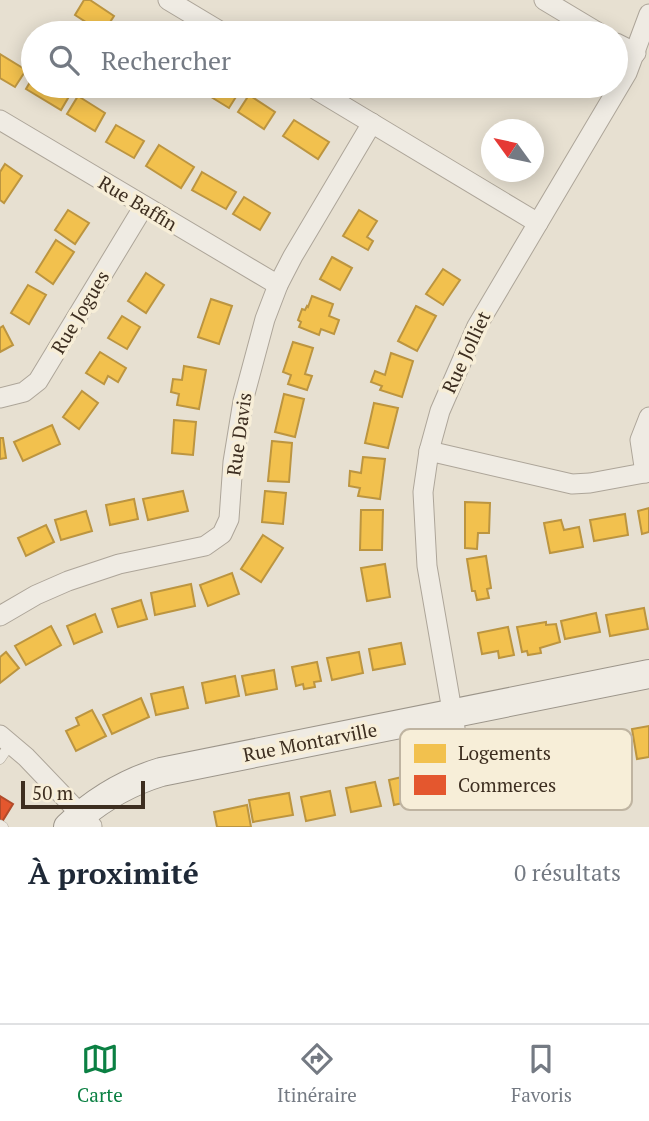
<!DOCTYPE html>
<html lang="fr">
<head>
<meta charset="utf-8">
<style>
  body { margin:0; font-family:"PT Serif",serif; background:#f2f2f3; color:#1f2937 }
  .compass { position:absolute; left:481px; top:119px; width:63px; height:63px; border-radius:50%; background:#fff; box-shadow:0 4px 18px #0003; rotate:303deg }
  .scale { position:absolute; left:21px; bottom:18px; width:124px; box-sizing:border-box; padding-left:7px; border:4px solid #3d2e20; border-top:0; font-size:19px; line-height:24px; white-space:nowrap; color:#3d2e20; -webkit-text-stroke:5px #f7eed8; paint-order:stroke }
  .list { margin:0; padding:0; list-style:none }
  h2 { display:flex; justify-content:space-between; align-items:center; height:91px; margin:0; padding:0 28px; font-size:30px }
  h2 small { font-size:23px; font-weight:400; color:#747a83 }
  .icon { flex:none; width:38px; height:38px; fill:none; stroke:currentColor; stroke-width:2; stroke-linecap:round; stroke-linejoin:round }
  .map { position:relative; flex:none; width:649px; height:827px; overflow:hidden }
  .search { position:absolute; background:#fff; box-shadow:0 4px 18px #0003; left:21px; right:21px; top:21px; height:77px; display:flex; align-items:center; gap:18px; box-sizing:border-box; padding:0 24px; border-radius:38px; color:#747a83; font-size:26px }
  .sheet { height:196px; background:#fff }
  nav { display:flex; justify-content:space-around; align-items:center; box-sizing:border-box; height:98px; border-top:2px solid #e0e1e3; background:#fff; font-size:19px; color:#747a83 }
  nav a { display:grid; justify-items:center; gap:4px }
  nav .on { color:#0b8043 }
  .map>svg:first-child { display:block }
  .homes { fill:#f2c14e; stroke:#bc9540; stroke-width:2 }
  .shops { fill:#e4572e; stroke:#b24b2a; stroke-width:2 }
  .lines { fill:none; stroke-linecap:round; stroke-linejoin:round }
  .lane-casing { stroke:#ada599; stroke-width:11 }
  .street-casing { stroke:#ada599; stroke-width:21 }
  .secondary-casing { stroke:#9c958a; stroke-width:30 }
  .lane { stroke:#efebe3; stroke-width:10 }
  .street { stroke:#efebe3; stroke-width:19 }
  .secondary { stroke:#efebe3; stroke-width:28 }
  .labels { text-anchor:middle; stroke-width:7; stroke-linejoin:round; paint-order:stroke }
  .street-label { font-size:19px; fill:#3d2e20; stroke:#f7eed8 }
  .key { fill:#f7eed8; stroke:#bfb4a1; stroke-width:2 }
  .key-label { font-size:19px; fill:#3d2e20 }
</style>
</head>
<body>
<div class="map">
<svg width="649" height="827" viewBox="0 0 649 827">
  <rect width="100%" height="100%" fill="#e7e0d1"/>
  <g class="homes">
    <path d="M84 0H90L114 16 103 33 75 15Z"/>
    <path d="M134 23 149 33H127Z"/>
    <path d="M0 54 26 70 15 87 0 78Z"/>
    <path d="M33 77V86H59L71 93 61 110 26 89Z"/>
    <path d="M207 86H230L239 92 229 108 203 92Z"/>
    <path d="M249 95 275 112 264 129 238 112Z"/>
    <path d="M78 96 105 113 95 131 67 114Z"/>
    <path d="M294 120 329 142 318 159 283 136Z"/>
    <path d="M116 125 144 141 134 158 106 142Z"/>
    <path d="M159 145 194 167 181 188 146 166Z"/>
    <path d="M5 164 22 176 4 203 0 200V172Z"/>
    <path d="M202 172 236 192 226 209 192 190Z"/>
    <path d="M244 197 270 213 260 230 233 214Z"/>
    <path d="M68 210 89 223 75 244 55 230Z"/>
    <path d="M359 210 377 221 367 237 373 241 368 250 343 236Z"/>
    <path d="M56 240 74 252 53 284 36 272Z"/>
    <path d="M332 257 352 268 340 290 320 279Z"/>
    <path d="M443 269 460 280 443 305 426 294Z"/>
    <path d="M146 273 164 285 146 313 128 301Z"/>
    <path d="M28 285 46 295 29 324 11 313Z"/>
    <path d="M312 296 333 304 329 316 339 320 334 334 321 329 319 335 299 327 301 322 298 320 302 309 305 310 307 306 308 307Z"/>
    <path d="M211 299 232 306 219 344 198 337Z"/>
    <path d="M416 306 436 316 417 351 398 341Z"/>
    <path d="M122 316 140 327 127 349 108 338Z"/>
    <path d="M3 326 13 345 0 352V328Z"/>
    <path d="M293 342 313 348 305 374 312 376 307 390 288 384 291 375 283 372Z"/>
    <path d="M100 352 126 368 118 382 108 376 104 384 86 373Z"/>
    <path d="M391 353 413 361 402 397 380 390 382 386 371 382 375 371 385 375Z"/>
    <path d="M184 366 206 370 199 409 177 405 179 394 171 392 173 379 182 380Z"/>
    <path d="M82 391 98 403 79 429 63 417Z"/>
    <path d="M284 394 304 399 295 437 275 432Z"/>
    <path d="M374 403 398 408 388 448 365 443Z"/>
    <path d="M174 420 196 422 193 455 172 453Z"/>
    <path d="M52 425 60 444 23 461 14 442Z"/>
    <path d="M0 438H3L6 458 0 459Z"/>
    <path d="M272 441 292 443 289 482 268 481Z"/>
    <path d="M363 457 385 459 380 499 358 496 360 488 349 486 350 471 361 473Z"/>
    <path d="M183 491 188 511 148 520 143 499Z"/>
    <path d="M265 491 286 493 283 524 262 522Z"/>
    <path d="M134 499 138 519 110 525 106 505Z"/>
    <path d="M465 502 490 503 489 533H478L477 549 465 548Z"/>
    <path d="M649 508V532L642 534 638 511Z"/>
    <path d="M361 510H383L382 550H360Z"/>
    <path d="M86 511 92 531 61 540 55 520Z"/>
    <path d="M625 514 628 535 594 541 590 520Z"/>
    <path d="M561 520 564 530 579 527 583 547 550 553 544 523Z"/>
    <path d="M46 525 54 542 26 556 18 538Z"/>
    <path d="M263 535 283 548 261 582 241 569Z"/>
    <path d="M486 556 491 588 487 589 489 598 477 600 475 591H472L467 559Z"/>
    <path d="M385 564 390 597 367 601 361 568Z"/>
    <path d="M232 573 239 594 208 606 200 585Z"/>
    <path d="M191 584 195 606 155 615 151 593Z"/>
    <path d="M141 600 147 619 118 627 112 609Z"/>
    <path d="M644 608 648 629 610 636 606 615Z"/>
    <path d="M596 613 600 632 565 639 561 621Z"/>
    <path d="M95 614 102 632 74 644 67 626Z"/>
    <path d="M546 622V625L556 624 560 642 540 648 541 653 528 655 527 651 522 652 517 627Z"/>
    <path d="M51 626 61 645 26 665 15 646Z"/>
    <path d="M508 627 514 655 499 658 498 651 482 654 478 633Z"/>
    <path d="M401 643 405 664 373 670 369 649Z"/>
    <path d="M6 652 19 668 0 683V657Z"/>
    <path d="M359 652 363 673 332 680 327 658Z"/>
    <path d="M317 662 321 681 314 682 315 687 304 689 303 684 296 686 292 667Z"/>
    <path d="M274 670 277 689 246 695 242 676Z"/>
    <path d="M235 676 239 696 206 703 202 683Z"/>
    <path d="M183 687 188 708 156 715 151 694Z"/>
    <path d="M141 698 149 717 112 734 103 715Z"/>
    <path d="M92 710 106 736 76 751 66 731 79 725 76 718Z"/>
    <path d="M649 726V757L637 759 632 729Z"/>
    <path d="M419 773 424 798 394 805 389 780Z"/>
    <path d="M375 782 381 806 351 812 346 788Z"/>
    <path d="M330 791 335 815 306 821 301 797Z"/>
    <path d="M289 793 293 815 253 822 249 800Z"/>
    <path d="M247 805 251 827H217L214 812Z"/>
  </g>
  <path class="shops" d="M0 796 13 804 0 825Z"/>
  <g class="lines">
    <g class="lane-casing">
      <g id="lane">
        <path d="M0 759 11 743"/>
        <path d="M0 825 3 827"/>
      </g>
    </g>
    <g class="street-casing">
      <g id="street">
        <path d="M168 0 223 33"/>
        <path d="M544 0 599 33"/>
        <path d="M616 43 636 53"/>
        <path d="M310 86 538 223"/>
        <path d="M0 120 278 285"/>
        <path d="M0 398 24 392 38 381 144 206"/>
        <path d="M429 451 572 484 590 483 649 472"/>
        <path d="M645 473 640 440 649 417"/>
        <path d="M0 616 36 595 68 581 119 564 205 546 222 534 229 519 233 462 243 401 265 319 278 285 293 256 372 123"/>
        <path d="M455 728 427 566 423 492 429 451 440 411 477 326 627 73 649 14"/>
        <path d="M0 735 26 757 92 826"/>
      </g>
    </g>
    <g class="secondary-casing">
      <path id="secondary" d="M68 827C95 801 125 783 161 772L649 674"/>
    </g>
    <use href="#lane" class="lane"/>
    <use href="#street" class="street"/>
    <use href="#secondary" class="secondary"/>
  </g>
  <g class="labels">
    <g class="street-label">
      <text transform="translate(138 203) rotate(31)" y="7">Rue Baffin</text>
      <text transform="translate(80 312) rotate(-59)" y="7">Rue Jogues</text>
      <text transform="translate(466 352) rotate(-65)" y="7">Rue Jolliet</text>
      <text transform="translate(239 434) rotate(-82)" y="7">Rue Davis</text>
      <text transform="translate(310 742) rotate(-11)" y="7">Rue Montarville</text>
    </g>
  </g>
  <rect x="400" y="729" width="232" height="81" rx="10" class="key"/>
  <rect x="414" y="744" width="32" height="19" fill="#f2c14e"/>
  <rect x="414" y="775" width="32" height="20" fill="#e4572e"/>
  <g class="key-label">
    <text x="458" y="760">Logements</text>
    <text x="458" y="792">Commerces</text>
  </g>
</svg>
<svg class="compass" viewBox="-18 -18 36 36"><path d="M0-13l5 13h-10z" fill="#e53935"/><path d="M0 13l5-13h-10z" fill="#747a83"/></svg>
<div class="scale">50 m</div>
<div class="search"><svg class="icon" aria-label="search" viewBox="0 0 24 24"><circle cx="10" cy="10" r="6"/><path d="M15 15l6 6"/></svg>Rechercher</div>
</div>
<section class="sheet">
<h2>À proximité<small>0 résultats</small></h2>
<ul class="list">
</ul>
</section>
<nav>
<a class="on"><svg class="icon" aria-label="map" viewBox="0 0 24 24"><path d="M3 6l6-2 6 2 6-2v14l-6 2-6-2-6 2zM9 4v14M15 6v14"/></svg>Carte</a>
<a><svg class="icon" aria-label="directions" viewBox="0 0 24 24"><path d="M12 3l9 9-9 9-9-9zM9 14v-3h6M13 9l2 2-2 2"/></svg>Itinéraire</a>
<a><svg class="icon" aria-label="saved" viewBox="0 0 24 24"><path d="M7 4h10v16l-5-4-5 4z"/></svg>Favoris</a>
</nav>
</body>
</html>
